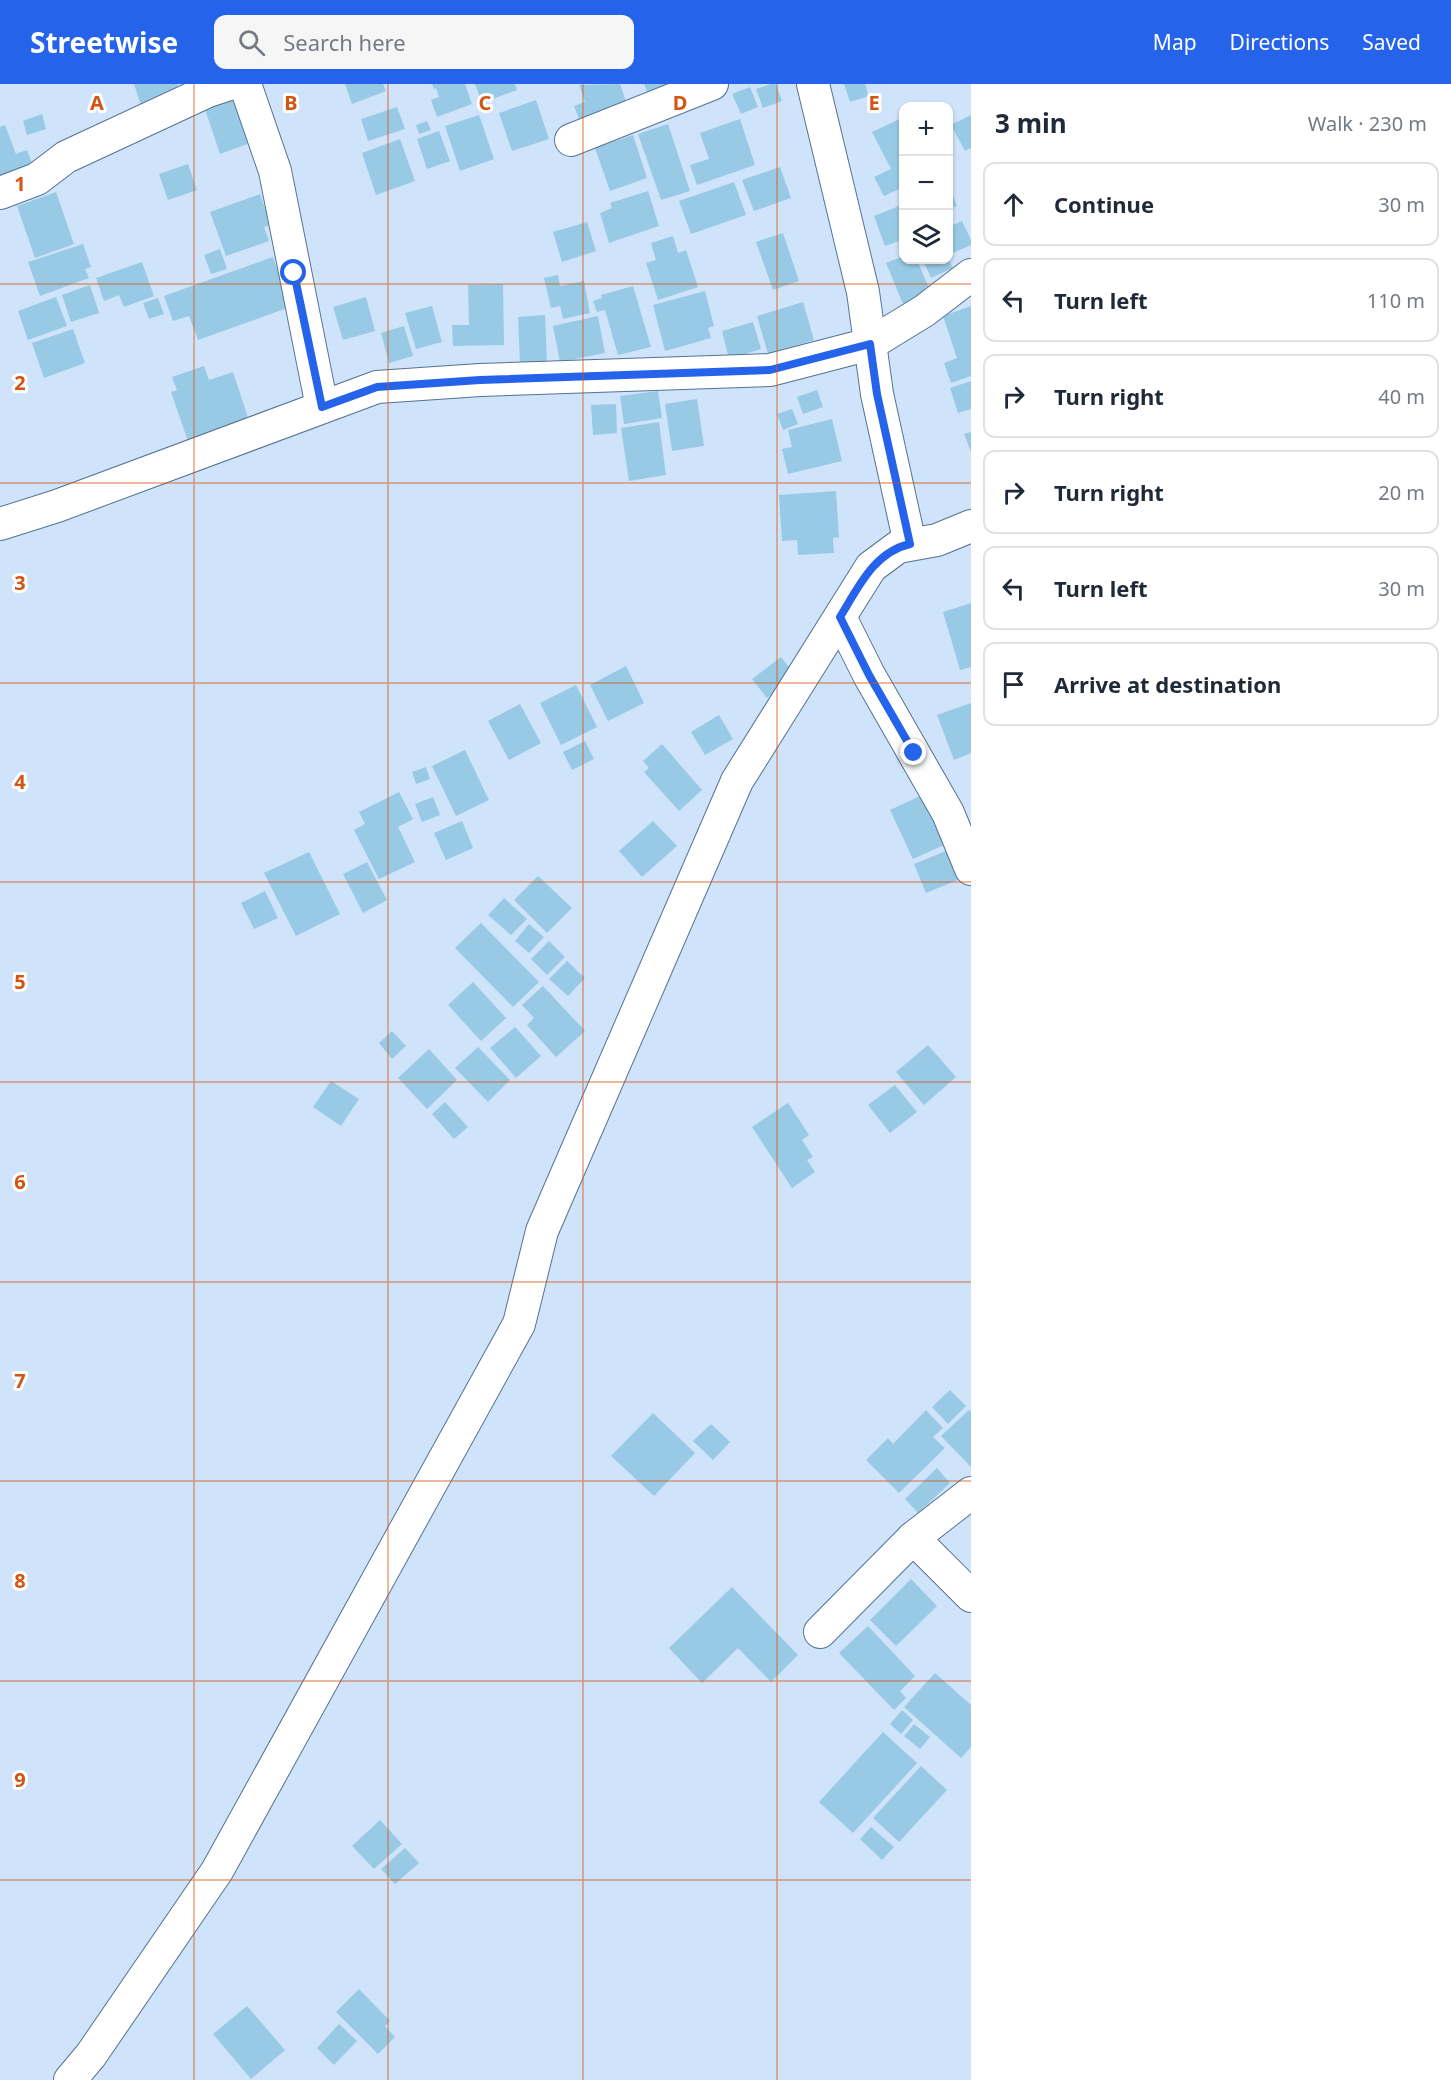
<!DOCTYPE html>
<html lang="en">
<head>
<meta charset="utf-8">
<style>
  body { margin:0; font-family:"Noto Sans",sans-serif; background:#f6f6f7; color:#1f2937 }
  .controls { position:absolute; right:18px; top:18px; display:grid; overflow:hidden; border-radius:12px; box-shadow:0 2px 4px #0004 }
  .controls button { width:54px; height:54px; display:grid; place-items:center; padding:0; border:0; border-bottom:2px solid #e0e1e3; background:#fff; color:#1f2937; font:30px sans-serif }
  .stop { position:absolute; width:18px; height:18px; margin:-14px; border:4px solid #2563eb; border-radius:50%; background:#fff }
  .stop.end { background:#2563eb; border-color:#fff; box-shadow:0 2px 6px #0008 }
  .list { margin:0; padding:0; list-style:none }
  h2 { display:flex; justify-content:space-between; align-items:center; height:78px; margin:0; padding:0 24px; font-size:26px }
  h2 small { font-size:20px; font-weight:400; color:#747a83 }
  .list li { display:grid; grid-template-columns:39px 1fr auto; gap:18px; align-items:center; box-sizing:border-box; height:84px; margin:0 12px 12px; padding:0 12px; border:2px solid #e0e1e3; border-radius:12px }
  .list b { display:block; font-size:22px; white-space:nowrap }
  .list em { font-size:20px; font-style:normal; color:#747a83 }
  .icon { flex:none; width:33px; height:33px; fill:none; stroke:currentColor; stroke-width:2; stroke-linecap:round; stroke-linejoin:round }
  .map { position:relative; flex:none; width:971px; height:1996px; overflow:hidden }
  header { display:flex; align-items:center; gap:36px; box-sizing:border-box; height:84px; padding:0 30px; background:#2563eb; color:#fff }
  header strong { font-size:28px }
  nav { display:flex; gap:33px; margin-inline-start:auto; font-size:21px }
  .search { width:420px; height:54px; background:#f6f6f7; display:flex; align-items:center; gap:15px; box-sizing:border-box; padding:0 21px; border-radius:12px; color:#747a83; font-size:22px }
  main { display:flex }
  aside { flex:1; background:#fff }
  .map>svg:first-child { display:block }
  .building { fill:#99cae5 }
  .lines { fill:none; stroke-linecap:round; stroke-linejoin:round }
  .minor-casing { stroke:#547294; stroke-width:34 }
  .minor { stroke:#fff; stroke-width:32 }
  .route { stroke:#2563eb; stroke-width:8 }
  .grid { fill:none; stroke:#d45511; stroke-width:1.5; stroke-opacity:0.55 }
  .grid-label { font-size:20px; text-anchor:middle; font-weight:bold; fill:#d45511; stroke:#fff; stroke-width:6; stroke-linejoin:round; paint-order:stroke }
</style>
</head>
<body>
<header>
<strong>Streetwise</strong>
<div class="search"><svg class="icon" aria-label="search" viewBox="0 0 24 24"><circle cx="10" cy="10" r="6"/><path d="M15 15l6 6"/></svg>Search here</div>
<nav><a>Map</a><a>Directions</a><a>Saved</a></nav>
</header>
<main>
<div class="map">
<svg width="971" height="1996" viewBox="0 0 971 1996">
  <rect width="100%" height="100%" fill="#cfe3fa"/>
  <g class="building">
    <path d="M134 0H177L180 10 141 22Z"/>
    <path d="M345 0H383L386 7 352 20Z"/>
    <path d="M432 0H465L472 20 437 33 431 16 439 13 436 4 434 5Z"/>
    <path d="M475 0H515L517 6 482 19Z"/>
    <path d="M620 0 629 26 582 43 574 22 585 18 579 1Z"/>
    <path d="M644 0H682L649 12Z"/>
    <path d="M771 0H776L782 17 763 24 756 5Z"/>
    <path d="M844 0H865L869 12 850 18Z"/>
    <path d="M750 3 758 23 741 30 732 10Z"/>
    <path d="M237 14 253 58 220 70 205 25Z"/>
    <path d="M536 16 549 55 512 67 499 29Z"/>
    <path d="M397 23 405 45 368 57 361 35Z"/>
    <path d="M42 30 46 45 27 51 23 37Z"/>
    <path d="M479 31 494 75 460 87 445 42Z"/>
    <path d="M971 31V64L965 67 951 41Z"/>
    <path d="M904 33V103L884 112 874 93 891 85 872 48Z"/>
    <path d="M740 35 755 81 697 101 690 81 709 75 700 49Z"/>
    <path d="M427 37 431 46 419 50 416 41Z"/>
    <path d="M668 40 690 107 661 116 638 50Z"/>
    <path d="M5 41 16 70 27 66 33 82 0 94V43Z"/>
    <path d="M439 47 450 77 427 85 417 55Z"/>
    <path d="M633 51 647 94 610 107 595 64Z"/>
    <path d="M400 55 415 97 376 111 362 69Z"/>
    <path d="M188 80 197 106 168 116 159 90Z"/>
    <path d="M780 83 791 114 754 127 742 96Z"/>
    <path d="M734 98 746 131 691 150 679 117Z"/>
    <path d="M948 100 957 122 948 126Z"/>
    <path d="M648 107 659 142 609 159 600 129 612 124 610 119Z"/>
    <path d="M56 108 74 160 35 174 17 122Z"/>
    <path d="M260 110 271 141 264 143 269 157 226 172 210 128Z"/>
    <path d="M904 120V155L885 162 874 132Z"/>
    <path d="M962 137 971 156V161L953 169 948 159V143Z"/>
    <path d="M587 138 596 167 562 178 553 148Z"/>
    <path d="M783 149 799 197 773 206 756 158Z"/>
    <path d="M673 152 678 169 686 166 698 203 658 216 646 179 656 176 651 159Z"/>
    <path d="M83 160 91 183 85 185 89 194 40 212 28 178Z"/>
    <path d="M220 165 227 185 211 190 204 171Z"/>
    <path d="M904 172V176H917L931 209 903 220 886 179Z"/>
    <path d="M273 173 290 223 198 256 189 232 173 237 164 212Z"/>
    <path d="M923 176H949L953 184 931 194Z"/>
    <path d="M142 178 154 212 124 223 119 211 104 217 96 194Z"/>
    <path d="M558 191 560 202 584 197 590 229 563 235 560 222 551 224 544 194Z"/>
    <path d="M503 200 504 261 453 262 452 241H469L468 201Z"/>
    <path d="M90 201 99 229 71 238 62 211Z"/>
    <path d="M633 202 651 263 618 271 605 226 597 228 593 217 602 214 601 211Z"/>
    <path d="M705 207 714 242 708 244 711 254 665 267 653 221Z"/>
    <path d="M56 213 67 242 28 256 18 227Z"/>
    <path d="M366 213 375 247 343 256 333 223Z"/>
    <path d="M158 214 164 230 149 235 143 219Z"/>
    <path d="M803 218 814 256 768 270 757 232Z"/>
    <path d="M432 222 442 258 416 265 405 229Z"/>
    <path d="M971 222V292L951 299 944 279 957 274 943 232Z"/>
    <path d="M545 231 547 278 520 279 518 233Z"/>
    <path d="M598 232 605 269 560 278 553 242Z"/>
    <path d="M753 238 761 265 729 275 722 247Z"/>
    <path d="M404 242 413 272 389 279 381 249Z"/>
    <path d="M73 245 85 279 44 294 32 259Z"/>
    <path d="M204 282 209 296 233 288 250 340 189 360 171 308 177 306 172 293Z"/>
    <path d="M971 297V325L958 329 950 304Z"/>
    <path d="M817 306 823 323 803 330 797 313Z"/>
    <path d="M658 307 662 334 624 340 620 312Z"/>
    <path d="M697 315 704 362 672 367 665 320Z"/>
    <path d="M616 320 617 349 593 351 591 321Z"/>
    <path d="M792 325 798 340 783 346 777 330Z"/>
    <path d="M832 335 842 377 788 390 782 365 792 363 788 346Z"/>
    <path d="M659 338 666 391 629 397 621 344Z"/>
    <path d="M971 348V368L964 350Z"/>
    <path d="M836 407 839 453 833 454 834 469 798 471 797 456 782 457 779 411Z"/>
    <path d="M971 519V583L960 586 943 528Z"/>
    <path d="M781 573 796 592 767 614 752 595Z"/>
    <path d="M626 582 644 619 608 637 590 601Z"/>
    <path d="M576 601 597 643 561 661 540 619Z"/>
    <path d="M971 619V669L954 676 937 631Z"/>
    <path d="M520 620 541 659 509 676 488 637Z"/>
    <path d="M719 631 733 655 705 671 691 648Z"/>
    <path d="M585 657 594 675 572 686 563 668Z"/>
    <path d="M662 660 702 706 679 727 644 688 649 684 643 677Z"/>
    <path d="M465 666 489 716 456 732 432 682Z"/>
    <path d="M426 683 430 695 416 700 412 688Z"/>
    <path d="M931 707 953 757 913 775 890 726Z"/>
    <path d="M399 708 413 735 398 743 415 778 379 795 354 746 365 740 359 728Z"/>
    <path d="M433 713 440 731 422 738 415 720Z"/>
    <path d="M462 737 473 764 446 776 434 749Z"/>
    <path d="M653 737 677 762 642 793 619 767Z"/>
    <path d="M953 764 965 793 926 809 914 780Z"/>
    <path d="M309 768 340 830 296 852 264 789Z"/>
    <path d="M367 778 387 816 363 829 343 790Z"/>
    <path d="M538 792 572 824 547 849 514 816Z"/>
    <path d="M265 807 278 834 254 845 241 819Z"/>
    <path d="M504 814 527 835 511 851 488 831Z"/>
    <path d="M481 839 539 898 513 923 455 864Z"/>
    <path d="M529 840 544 853 529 869 515 857Z"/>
    <path d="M549 857 565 873 547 891 531 875Z"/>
    <path d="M567 877 585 894 568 912 549 895Z"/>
    <path d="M473 898 506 934 481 957 448 921Z"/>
    <path d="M543 902 585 947 556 973 527 941 534 934 522 921Z"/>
    <path d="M515 943 541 972 516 994 490 964Z"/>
    <path d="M392 947 406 962 392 975 379 959Z"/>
    <path d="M928 961 956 993 924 1021 896 988Z"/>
    <path d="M478 963 510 996 488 1018 455 984Z"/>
    <path d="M429 965 457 996 427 1025 398 994Z"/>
    <path d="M331 997 359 1015 341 1042 313 1023Z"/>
    <path d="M895 1001 917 1028 890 1049 868 1021Z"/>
    <path d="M445 1018 468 1043 454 1055 432 1030Z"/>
    <path d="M788 1019 809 1051 802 1056 813 1073 807 1076 815 1088 792 1104 752 1043Z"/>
    <path d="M950 1306 966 1322 948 1340 932 1323Z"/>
    <path d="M926 1326 943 1344 933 1353 945 1364 899 1409 866 1376 888 1354 893 1360Z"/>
    <path d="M969 1326 971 1328V1383L941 1352Z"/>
    <path d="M653 1329 695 1369 654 1412 611 1372Z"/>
    <path d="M711 1340 730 1358 713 1376 693 1357Z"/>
    <path d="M937 1384 950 1399 918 1429 905 1415Z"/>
    <path d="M911 1495 937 1522 896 1562 870 1536Z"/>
    <path d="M732 1503 798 1571 771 1598 738 1564 702 1599 669 1564Z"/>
    <path d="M868 1542 915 1592 900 1607 906 1614 894 1626 839 1569Z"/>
    <path d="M935 1589 971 1621V1663L961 1674 904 1623Z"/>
    <path d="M902 1626 913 1636 901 1650 890 1640Z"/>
    <path d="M914 1640 930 1653 920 1665 904 1652Z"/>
    <path d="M883 1648 917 1679 853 1749 819 1718Z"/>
    <path d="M921 1682 947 1706 899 1758 873 1734Z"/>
    <path d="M380 1736 402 1760 374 1785 352 1762Z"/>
    <path d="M871 1743 894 1763 882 1776 860 1755Z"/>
    <path d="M405 1764 419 1779 395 1800 381 1785Z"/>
    <path d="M359 1905 390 1937 385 1942 395 1953 378 1970 336 1928Z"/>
    <path d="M247 1922 285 1966 251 1995 213 1950Z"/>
    <path d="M339 1940 357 1957 334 1981 317 1964Z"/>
  </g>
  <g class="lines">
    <g class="minor-casing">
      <g id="minor">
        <path d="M245 0 275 87 322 323"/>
        <path d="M813 0 863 208 877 310 910 460"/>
        <path d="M571 56 712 0"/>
        <path d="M0 109 37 95 66 73 208 7 229 0"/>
        <path d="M0 440 57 422 377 303 480 296 770 286 870 260 924 227 971 191"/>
        <path d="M840 533 869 591 948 729 971 785"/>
        <path d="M913 1454 971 1512"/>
        <path d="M820 1548 913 1454 971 1409"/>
        <path d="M70 1996 91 1971 217 1787 519 1240 542 1147 737 697 871 483 898 463 937 456 971 442"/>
      </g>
    </g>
    <use href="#minor" class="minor"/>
  </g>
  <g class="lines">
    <path class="route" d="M294 189 322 323 377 303 480 296 770 286 870 260 877 310 910 460C874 468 858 504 840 533L869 591 914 669"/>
  </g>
  <path class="grid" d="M194 0V1996M388 0V1996M583 0V1996M777 0V1996M0 200H971M0 399H971M0 599H971M0 798H971M0 998H971M0 1198H971M0 1397H971M0 1597H971M0 1796H971"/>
  <g class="grid-label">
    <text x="97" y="26">A</text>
    <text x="291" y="26">B</text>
    <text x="485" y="26">C</text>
    <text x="680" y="26">D</text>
    <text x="874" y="26">E</text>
    <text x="20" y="107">1</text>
    <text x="20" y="306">2</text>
    <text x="20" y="506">3</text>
    <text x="20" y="705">4</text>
    <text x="20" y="905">5</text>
    <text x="20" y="1105">6</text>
    <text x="20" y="1304">7</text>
    <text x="20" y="1504">8</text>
    <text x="20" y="1703">9</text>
  </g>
</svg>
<div class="controls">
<button>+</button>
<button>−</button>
<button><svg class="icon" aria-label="layers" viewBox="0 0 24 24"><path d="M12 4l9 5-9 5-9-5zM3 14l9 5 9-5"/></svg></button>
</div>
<div class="stop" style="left:294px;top:189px"></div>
<div class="stop end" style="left:914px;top:669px"></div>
</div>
<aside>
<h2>3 min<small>Walk · 230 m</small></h2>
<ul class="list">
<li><svg class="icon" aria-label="ahead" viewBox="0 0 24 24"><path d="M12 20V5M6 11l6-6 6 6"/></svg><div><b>Continue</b></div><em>30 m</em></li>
<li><svg class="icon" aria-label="left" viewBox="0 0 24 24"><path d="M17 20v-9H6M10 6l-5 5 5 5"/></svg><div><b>Turn left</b></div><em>110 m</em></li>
<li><svg class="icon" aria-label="right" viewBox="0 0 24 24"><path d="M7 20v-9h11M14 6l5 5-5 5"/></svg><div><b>Turn right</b></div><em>40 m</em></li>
<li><svg class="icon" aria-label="right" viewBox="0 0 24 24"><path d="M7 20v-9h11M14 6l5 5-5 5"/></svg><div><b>Turn right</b></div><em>20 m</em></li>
<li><svg class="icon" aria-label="left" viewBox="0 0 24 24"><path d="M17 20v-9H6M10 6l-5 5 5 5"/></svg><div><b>Turn left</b></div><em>30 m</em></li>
<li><svg class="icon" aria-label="arrive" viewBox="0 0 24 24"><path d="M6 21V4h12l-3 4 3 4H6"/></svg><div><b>Arrive at destination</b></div></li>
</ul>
</aside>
</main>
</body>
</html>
